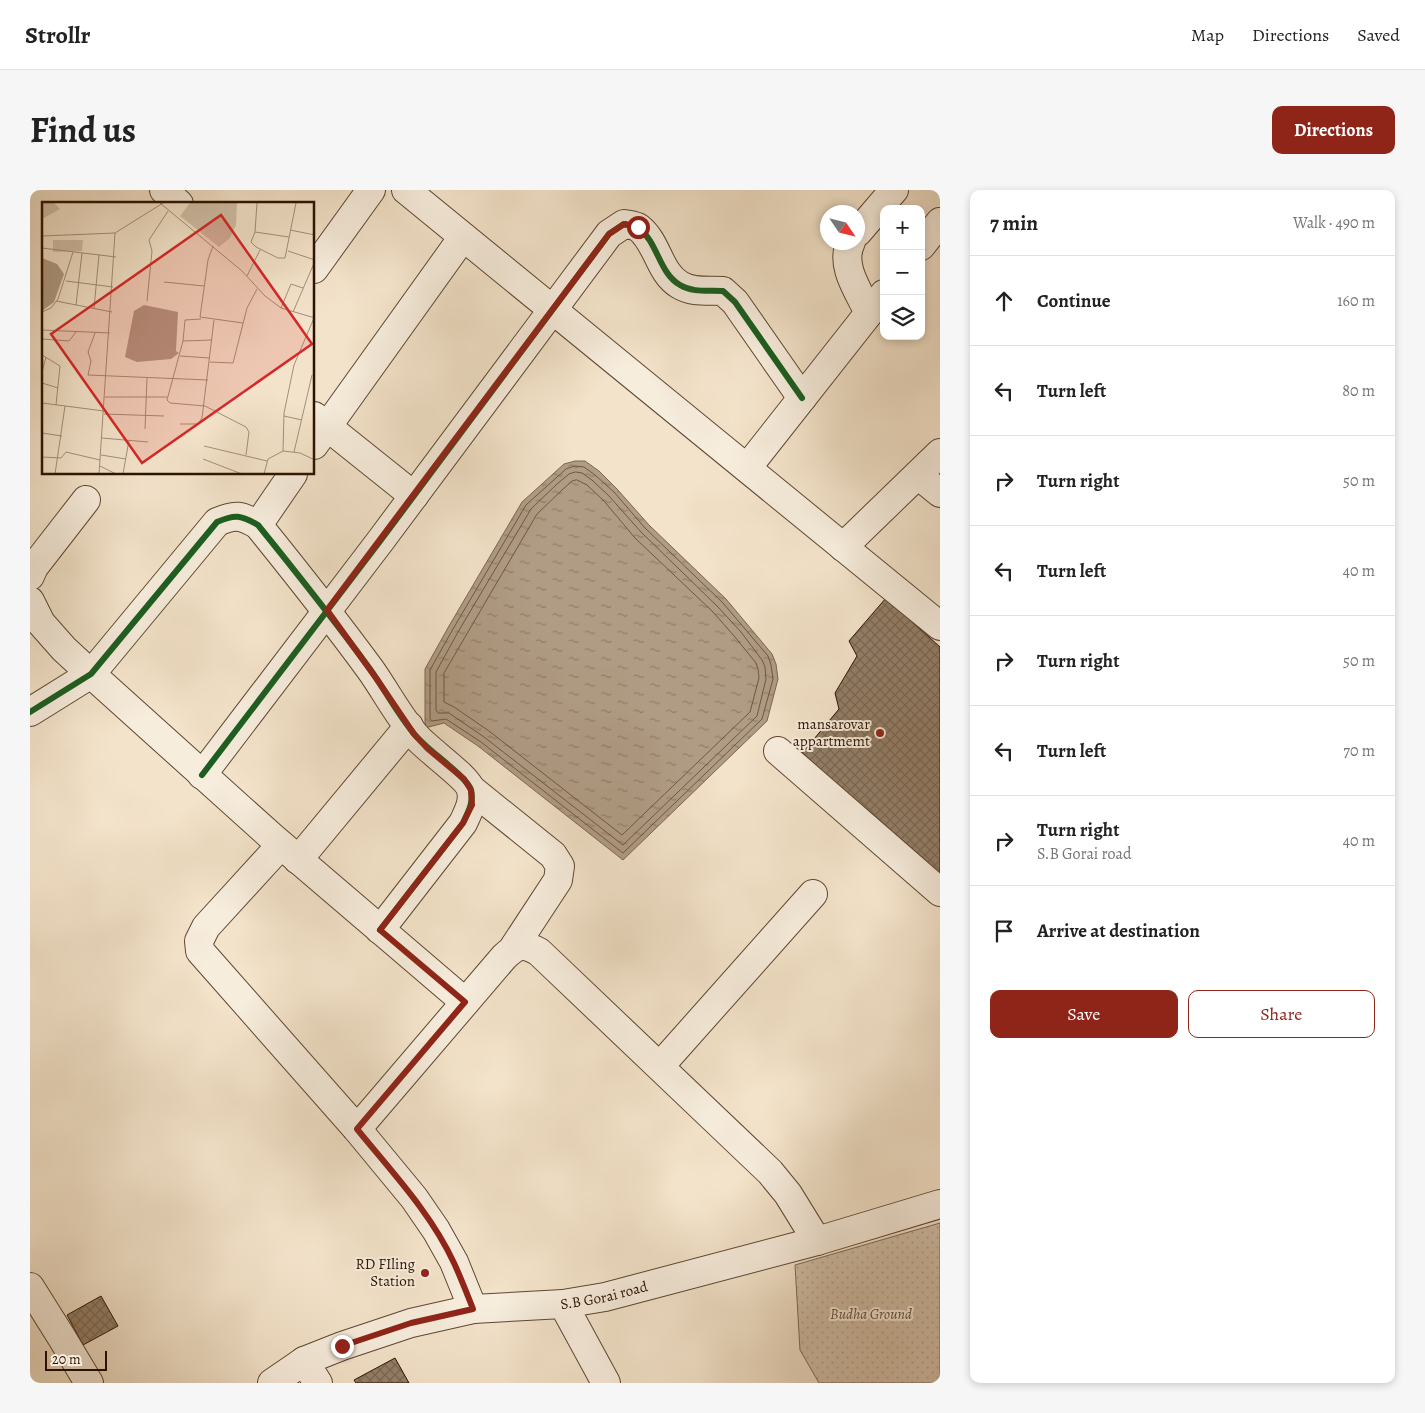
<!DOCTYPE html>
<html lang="en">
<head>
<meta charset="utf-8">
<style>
  body { margin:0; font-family:Alegreya,serif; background:#f6f6f6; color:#222 }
  .controls { position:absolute; right:15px; top:15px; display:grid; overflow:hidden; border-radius:10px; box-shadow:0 2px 8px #0003 }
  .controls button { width:45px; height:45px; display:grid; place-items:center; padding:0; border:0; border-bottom:1px solid #e0e0e0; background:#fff; color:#222; font:25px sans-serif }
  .compass { position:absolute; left:790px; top:15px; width:45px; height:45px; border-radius:50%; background:#fff; box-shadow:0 2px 8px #0003; rotate:125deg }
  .scale { position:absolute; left:15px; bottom:12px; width:62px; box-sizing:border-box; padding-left:5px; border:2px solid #2d1200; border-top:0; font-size:14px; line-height:18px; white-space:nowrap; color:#2d1200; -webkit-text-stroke:4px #f7eddd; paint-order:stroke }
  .stop { position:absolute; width:15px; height:15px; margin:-11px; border:4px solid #8f2418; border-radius:50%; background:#fff }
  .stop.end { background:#8f2418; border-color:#fff; box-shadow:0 1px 5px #0008 }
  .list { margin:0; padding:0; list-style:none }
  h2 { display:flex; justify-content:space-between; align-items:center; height:65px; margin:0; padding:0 20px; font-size:21px }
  h2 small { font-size:16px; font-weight:400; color:#767676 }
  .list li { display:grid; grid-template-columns:32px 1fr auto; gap:15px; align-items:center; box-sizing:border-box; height:90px; padding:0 20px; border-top:1px solid #e0e0e0 }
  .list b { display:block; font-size:19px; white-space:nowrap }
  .list p { margin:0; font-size:16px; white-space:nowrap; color:#767676 }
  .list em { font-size:16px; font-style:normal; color:#767676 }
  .actions { display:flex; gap:10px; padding:15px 20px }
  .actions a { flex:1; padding:11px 0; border:1px solid #8f2418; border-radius:10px; text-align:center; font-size:18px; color:#8f2418 }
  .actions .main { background:#8f2418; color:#fff }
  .icon { flex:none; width:28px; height:28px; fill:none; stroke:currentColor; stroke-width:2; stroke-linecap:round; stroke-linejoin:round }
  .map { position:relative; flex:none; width:910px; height:1193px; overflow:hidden; border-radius:10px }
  header { display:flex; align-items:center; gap:30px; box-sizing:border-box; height:70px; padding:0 25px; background:#fff; border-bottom:1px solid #e0e0e0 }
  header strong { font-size:24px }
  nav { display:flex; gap:28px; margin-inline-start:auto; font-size:18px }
  .intro { display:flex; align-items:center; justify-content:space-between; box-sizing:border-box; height:120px; padding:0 30px }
  h1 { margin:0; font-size:35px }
  .button { padding:12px 22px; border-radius:10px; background:#8f2418; color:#fff; font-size:18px; font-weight:700 }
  main { display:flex; gap:30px; padding:0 30px }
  aside { flex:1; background:#fff; border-radius:10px; box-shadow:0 2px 8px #0003 }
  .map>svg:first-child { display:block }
  .park { fill:url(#park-dots); stroke:#7f6854 }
  .water { fill:url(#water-ripples); stroke:#7c6550 }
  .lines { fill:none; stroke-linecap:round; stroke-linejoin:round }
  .shore { stroke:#6e5742; stroke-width:1 }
  .building { fill:url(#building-cross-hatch); stroke:#2d1200 }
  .minor-casing { stroke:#5e4632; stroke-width:30 }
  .minor { stroke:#f7eddd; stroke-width:28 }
  .cycleway-casing { stroke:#f7eddd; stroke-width:9 }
  .cycleway { stroke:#1b5e20; stroke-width:6 }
  .route { stroke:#8f2418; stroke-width:6 }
  .poi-dot { fill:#8f2418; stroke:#f7eddd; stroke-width:2 }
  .labels { text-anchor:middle; stroke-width:4; stroke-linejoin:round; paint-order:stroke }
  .poi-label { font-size:15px; fill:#2d1200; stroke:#f7eddd; text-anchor:end }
  .street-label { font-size:15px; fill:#2d1200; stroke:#f7eddd }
  .park-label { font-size:15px; font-style:italic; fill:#664f3b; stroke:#f7eddd }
  .inset-road { fill:none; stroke:#a48f79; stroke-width:1 }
  .view { fill:#d62828; fill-opacity:0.15; stroke:#d62828; stroke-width:2.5 }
  .inset-edge { fill:none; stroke:#2d1200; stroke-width:2.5 }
</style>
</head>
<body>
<header>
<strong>Strollr</strong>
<nav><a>Map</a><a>Directions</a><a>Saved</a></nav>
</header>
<div class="intro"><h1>Find us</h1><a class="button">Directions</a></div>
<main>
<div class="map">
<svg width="910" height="1193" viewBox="0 0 910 1193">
  <defs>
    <pattern id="park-dots" width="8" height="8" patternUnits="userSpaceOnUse" patternTransform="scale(1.25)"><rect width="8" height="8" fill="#d1bfa8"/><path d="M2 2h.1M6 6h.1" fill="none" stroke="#b4a38f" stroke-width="1.8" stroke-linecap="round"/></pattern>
    <pattern id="water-ripples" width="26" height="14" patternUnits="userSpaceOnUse" patternTransform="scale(1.25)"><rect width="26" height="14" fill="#b09c85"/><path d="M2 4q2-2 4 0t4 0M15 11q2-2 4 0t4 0" fill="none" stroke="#907e6a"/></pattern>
    <pattern id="building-cross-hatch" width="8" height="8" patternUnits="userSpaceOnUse" patternTransform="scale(1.25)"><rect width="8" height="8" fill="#947f69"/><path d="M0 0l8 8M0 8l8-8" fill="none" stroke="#796754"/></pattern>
  </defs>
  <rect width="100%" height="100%" fill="#f3e3ca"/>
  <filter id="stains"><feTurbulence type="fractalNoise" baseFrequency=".004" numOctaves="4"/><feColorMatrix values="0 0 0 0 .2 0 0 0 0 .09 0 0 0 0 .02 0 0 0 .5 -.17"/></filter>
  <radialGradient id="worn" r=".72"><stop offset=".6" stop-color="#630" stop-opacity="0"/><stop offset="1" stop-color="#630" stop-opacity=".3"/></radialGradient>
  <path class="park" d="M910 1033V1193H789L770 1160 765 1075Z"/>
  <path class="water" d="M545 271H555L569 281 587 299 619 335 696 409 742 464 746 474 748 489 737 531 593 670 448 556 414 533 395 538V479L419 436 492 312 534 274Z"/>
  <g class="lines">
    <g class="shore">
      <path d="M545 276 554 277 565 285 584 302 615 338 693 413 738 466 741 475 743 489 732 529 593 663 451 552 416 529 402 531 400 529V480L423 439 496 315 536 279Z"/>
      <path d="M546 282 552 283 562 290 579 306 611 342 688 417 711 442 732 470 735 477 736 489 727 526 593 655 454 547 419 523H408L406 520V482L428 442 501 319 527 294 539 284Z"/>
      <path d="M547 290 557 295 574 311 605 348 683 422 705 447 726 473 728 479 729 488 720 522 592 645 459 541 424 517 414 512V483L507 324 532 300 542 291Z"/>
    </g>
  </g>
  <g class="building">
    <path d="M856 408 910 457V687L769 567 809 519 805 503 827 466 819 451Z"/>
    <path d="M71 1106 88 1136 53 1155 37 1125Z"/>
    <path d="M365 1168 379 1193H326L324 1190Z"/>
  </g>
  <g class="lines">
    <g class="minor-casing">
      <g id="minor">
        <path d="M134 0 149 14"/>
        <path d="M376 0 910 436"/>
        <path d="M828 42 864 0"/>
        <path d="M821 52C809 75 829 102 839 123"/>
        <path d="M891 56 910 32"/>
        <path d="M284 79 341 0"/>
        <path d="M284 226 384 306"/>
        <path d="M284 255 433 47"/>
        <path d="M717 278 854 104"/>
        <path d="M888 285 910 303"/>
        <path d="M228 335 263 284"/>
        <path d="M813 357 910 263"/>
        <path d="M0 386 4 377 56 310"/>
        <path d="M0 411 11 433 34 459 61 484 242 647 435 812"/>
        <path d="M0 522 61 484 187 332C205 324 211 325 228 335 266 382 304 430 340 479 355 500 368 525 385 545 396 559 438 587 441 600 444 612 438 622 433 633L350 740"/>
        <path d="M748 561 910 702"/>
        <path d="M172 585 351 350 579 44 594 34C599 35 605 35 609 38 628 53 629 83 650 95 663 103 679 100 693 101L705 112 772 208"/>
        <path d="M441 599 523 665 530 676 528 690 484 757"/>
        <path d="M251 655 176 737 169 751 170 761 327 939 384 1008 406 1040 424 1072 443 1119"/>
        <path d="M268 670 379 536"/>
        <path d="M630 876 783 704"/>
        <path d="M327 939 474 767C488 754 493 753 509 762L740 982 758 1004 787 1051"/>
        <path d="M0 1097 32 1148 59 1193"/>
        <path d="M533 1114 576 1193"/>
        <path d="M274 1171 288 1193"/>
        <path id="s1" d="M242 1193 274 1171 312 1156 381 1133 443 1119 533 1114 575 1107 787 1051 910 1014"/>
      </g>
    </g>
    <use href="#minor" class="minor"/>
    <g class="cycleway-casing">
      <g id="cycleway">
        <path d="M0 522 61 484 187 332C205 324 211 325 228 335 266 382 304 430 340 479 355 500 368 525 385 545 396 559 438 587 441 600 444 612 438 622 433 633L350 740"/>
        <path d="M172 585 351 350 579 44 594 34C599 35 605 35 609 38 628 53 629 83 650 95 663 103 679 100 693 101L705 112 772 208"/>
      </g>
    </g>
    <use href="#cycleway" class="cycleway"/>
  </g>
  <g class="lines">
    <path class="route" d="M312 1156 381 1133 443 1119C437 1104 431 1088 424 1073 401 1023 361 981 327 939L435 812 350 740 433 633 442 615 441 600 434 589 398 559 384 544 346 488 297 420 579 44 594 34 608 37"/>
  </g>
  <g class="poi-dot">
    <circle cx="850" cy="543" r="5"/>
    <circle cx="395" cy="1083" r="5"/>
  </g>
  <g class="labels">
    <g class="poi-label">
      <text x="840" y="539">mansarovar<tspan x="840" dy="17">appartmemt</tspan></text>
      <text x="385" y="1079">RD FIling<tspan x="385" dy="17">Station</tspan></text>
    </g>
    <g class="street-label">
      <text dy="5" stroke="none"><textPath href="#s1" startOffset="348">S.B Gorai road</textPath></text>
    </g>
    <g class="park-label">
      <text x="841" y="1129">Budha Ground</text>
    </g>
  </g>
  <g transform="translate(12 12)">
    <rect width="272" height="272" fill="#f3e3ca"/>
    <path d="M11 38H41L40 49 11 50Z" fill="#d1bfa8"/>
    <path d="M148 1H195L194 23 188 36 177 45 138 14Z" fill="#d1bfa8"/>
    <path d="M0 1H12L18 7 0 17Z" fill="#d1bfa8"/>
    <path d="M0 56 15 62 22 72 12 100 0 109ZM102 103 136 110 134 149 137 151 129 157 95 160 83 155 92 109Z" fill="#b09c85"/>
    <path class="inset-road" d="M118 1 200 69 223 94 239 106 273 116M215 1 213 30 247 35M248 28 273 33M213 30 209 40 214 45 236 56H243L254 1M0 34 73 31 121 1M171 44 166 58 158 115 201 121M0 46 74 55M246 49 273 58M205 74 218 48M24 79 71 85M122 80 162 84M14 99 70 110M105 99 110 49 107 38 126 9M34 103 40 51M52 106 57 53M239 106 249 82 261 86M0 110 9 106 16 97 31 50M251 110 273 59M0 128 68 131M53 131 46 150 49 159 46 173 166 178M0 137 27 139 34 130M170 138 141 139 125 198 128 201 163 204 204 225 207 230 204 253M141 139 143 118 159 117M0 153 18 164 14 203M138 154 168 156M168 160 191 161 205 106 215 87M0 170 4 155M0 181 16 186M63 195H125M0 201 62 209M62 212 122 214M242 214 260 218M138 222H156L160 216 172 118M103 227 105 176M0 231 20 234M60 236 106 240M162 244 225 259M241 249 242 211 252 163 272 116M252 250 270 173M59 253 84 257M0 255 19 256 24 250 58 258M161 257 200 272M58 264 74 272M13 272 23 204M57 272 73 31M81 272 87 238M222 272 226 257 241 249 258 251 273 258"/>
    <path class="view" d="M179 13 270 142 100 261 9 132Z"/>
    <rect width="272" height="272" class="inset-edge"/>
  </g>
  <rect width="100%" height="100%" filter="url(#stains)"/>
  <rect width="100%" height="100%" fill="url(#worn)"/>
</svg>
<div class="controls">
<button>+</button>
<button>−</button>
<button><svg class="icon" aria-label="layers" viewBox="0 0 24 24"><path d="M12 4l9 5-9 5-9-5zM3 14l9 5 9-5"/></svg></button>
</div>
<svg class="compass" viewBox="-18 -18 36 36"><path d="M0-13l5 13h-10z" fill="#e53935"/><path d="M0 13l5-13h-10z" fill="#767676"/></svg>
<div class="scale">20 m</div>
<div class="stop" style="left:608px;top:37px"></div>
<div class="stop end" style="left:312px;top:1156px"></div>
</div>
<aside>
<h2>7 min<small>Walk · 490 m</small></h2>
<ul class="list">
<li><svg class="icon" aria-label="ahead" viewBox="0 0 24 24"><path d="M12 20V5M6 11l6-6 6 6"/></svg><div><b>Continue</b></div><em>160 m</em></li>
<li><svg class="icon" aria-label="left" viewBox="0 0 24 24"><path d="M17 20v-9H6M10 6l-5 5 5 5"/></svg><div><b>Turn left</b></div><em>80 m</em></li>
<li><svg class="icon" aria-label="right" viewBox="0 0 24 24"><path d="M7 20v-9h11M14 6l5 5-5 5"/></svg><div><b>Turn right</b></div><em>50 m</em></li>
<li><svg class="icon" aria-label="left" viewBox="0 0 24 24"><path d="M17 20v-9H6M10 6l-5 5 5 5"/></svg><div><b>Turn left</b></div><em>40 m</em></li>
<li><svg class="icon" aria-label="right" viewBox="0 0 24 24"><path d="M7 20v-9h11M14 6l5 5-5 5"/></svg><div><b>Turn right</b></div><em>50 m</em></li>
<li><svg class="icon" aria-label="left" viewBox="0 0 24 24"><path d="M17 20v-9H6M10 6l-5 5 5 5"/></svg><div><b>Turn left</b></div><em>70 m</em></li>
<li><svg class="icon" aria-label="right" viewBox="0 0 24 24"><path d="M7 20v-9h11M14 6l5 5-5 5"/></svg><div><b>Turn right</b><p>S.B Gorai road</p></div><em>40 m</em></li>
<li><svg class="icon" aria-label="arrive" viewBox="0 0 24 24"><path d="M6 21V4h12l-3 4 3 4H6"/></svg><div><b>Arrive at destination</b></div></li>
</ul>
<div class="actions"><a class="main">Save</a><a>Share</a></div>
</aside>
</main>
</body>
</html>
